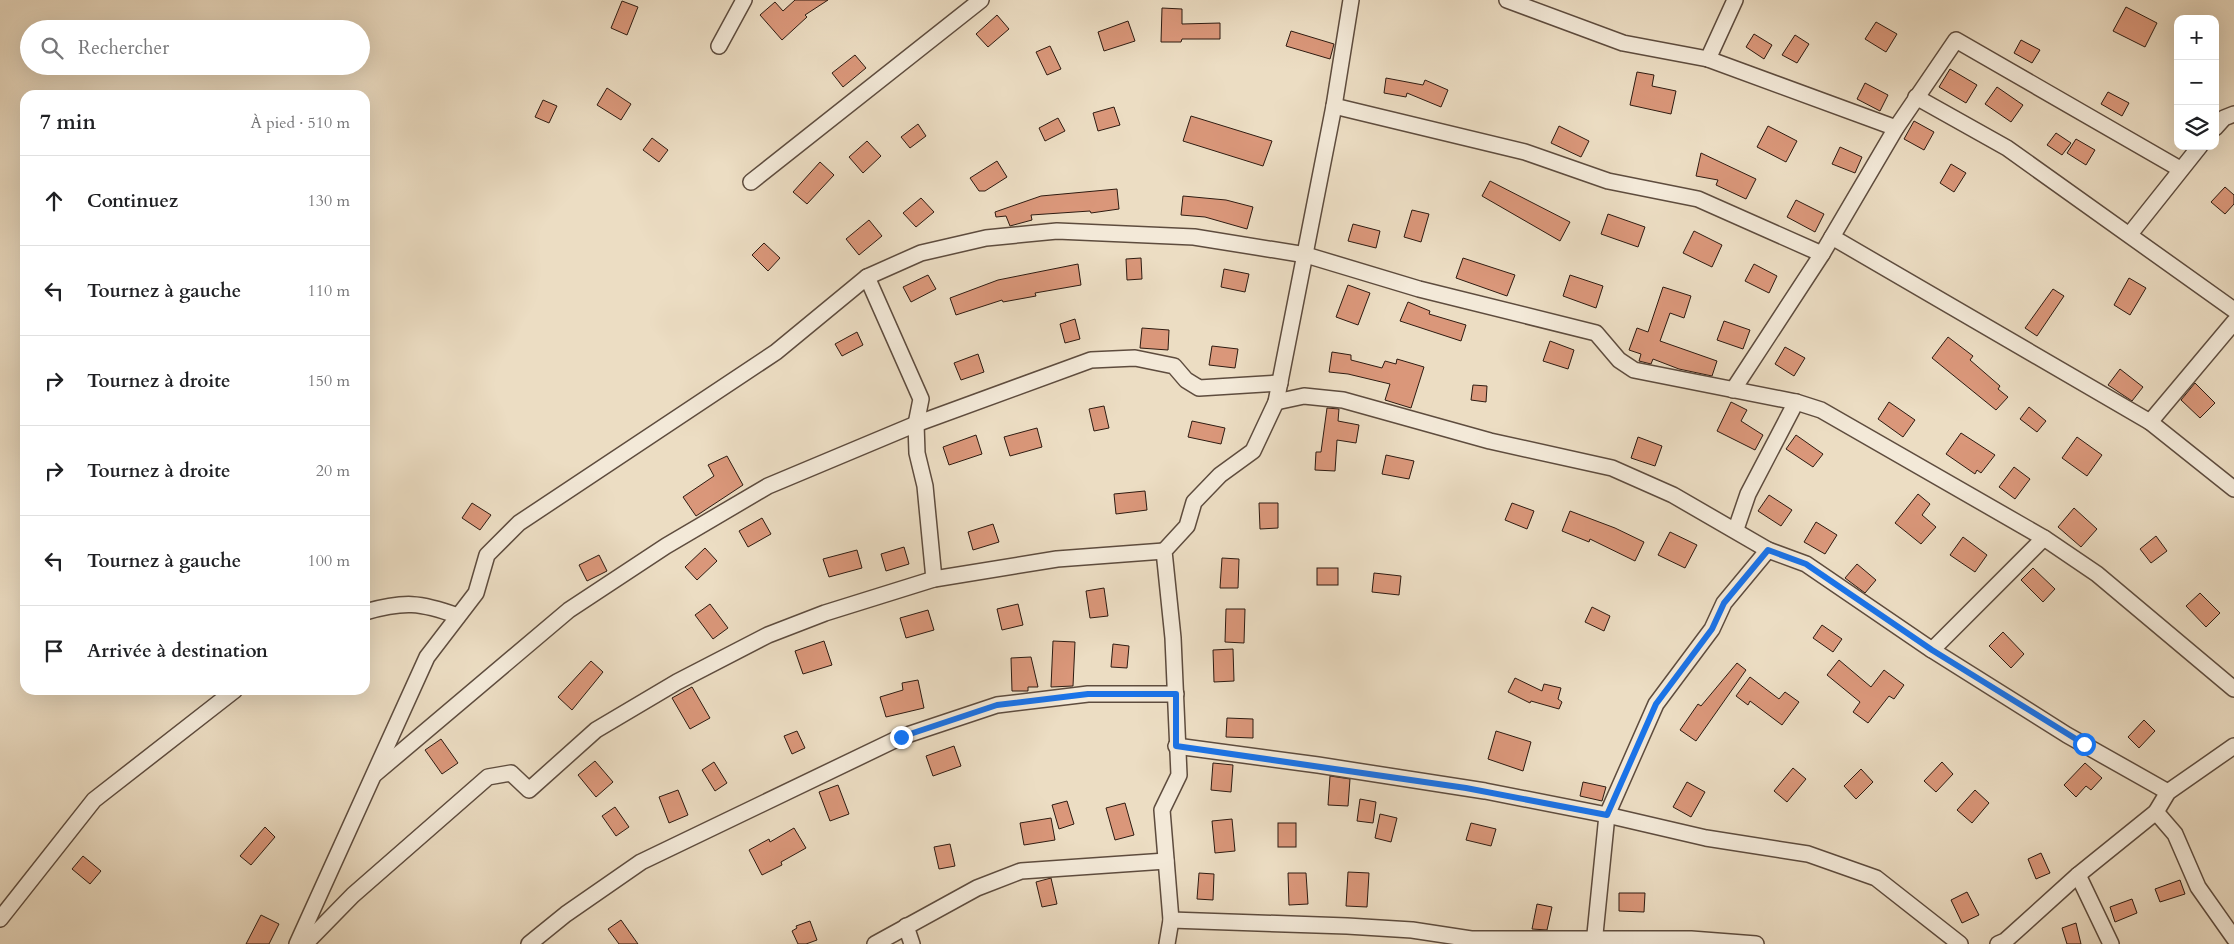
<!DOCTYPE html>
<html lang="fr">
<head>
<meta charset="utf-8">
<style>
  body { margin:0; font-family:Cardo,serif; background:#f2f2f2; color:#202124 }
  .controls { position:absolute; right:15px; top:15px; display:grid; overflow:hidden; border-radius:10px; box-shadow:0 5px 20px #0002 }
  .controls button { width:45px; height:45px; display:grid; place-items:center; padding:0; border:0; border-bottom:1px solid #e0e0e0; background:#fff; color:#202124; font:25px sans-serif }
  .stop { position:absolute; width:15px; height:15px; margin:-11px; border:4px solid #1a73e8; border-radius:50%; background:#fff }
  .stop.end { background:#1a73e8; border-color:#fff; box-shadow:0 1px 5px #0008 }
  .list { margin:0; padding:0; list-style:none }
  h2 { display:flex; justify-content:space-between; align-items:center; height:65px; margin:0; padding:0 20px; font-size:21px }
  h2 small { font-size:16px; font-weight:400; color:#757577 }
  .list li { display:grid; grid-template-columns:32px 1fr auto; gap:15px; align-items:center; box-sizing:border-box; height:90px; padding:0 20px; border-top:1px solid #e0e0e0 }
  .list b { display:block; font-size:19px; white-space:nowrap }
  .list em { font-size:16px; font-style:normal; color:#757577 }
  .icon { flex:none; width:28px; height:28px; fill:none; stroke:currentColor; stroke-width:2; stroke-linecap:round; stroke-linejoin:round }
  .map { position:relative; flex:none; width:2234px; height:944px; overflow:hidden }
  .search { position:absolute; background:#fff; box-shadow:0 5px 20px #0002; left:20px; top:20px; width:350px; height:55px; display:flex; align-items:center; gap:12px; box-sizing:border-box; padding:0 18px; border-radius:28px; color:#757577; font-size:19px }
  .panel { position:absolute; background:#fff; box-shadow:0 5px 20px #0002; left:20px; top:90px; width:350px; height:605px; border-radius:15px }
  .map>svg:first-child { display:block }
  .building { fill:#da977a; stroke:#2e1b11 }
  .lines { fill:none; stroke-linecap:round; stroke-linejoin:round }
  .minor-casing { stroke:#5e4c3e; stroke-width:18 }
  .minor { stroke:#f3e9d8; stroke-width:15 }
  .route { stroke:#1a73e8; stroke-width:6 }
</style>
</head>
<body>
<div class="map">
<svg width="2234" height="944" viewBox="0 0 2234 944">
  <rect width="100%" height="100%" fill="#ecddc3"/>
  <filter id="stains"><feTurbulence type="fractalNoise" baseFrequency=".004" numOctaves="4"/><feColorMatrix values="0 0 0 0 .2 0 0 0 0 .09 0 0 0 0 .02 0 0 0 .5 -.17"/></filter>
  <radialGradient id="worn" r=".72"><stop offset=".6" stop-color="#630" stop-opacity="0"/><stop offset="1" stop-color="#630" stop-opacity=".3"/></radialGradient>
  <g class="building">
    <path d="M795 0H828L805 15 807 17 782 40 760 15 775 2 783 11Z"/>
    <path d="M622 1 638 7 627 35 611 28Z"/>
    <path d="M2126 7 2157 23 2145 47 2113 31Z"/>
    <path d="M1162 8 1182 9V24L1220 23V39H1182L1181 42H1161Z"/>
    <path d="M997 15 1009 29 988 47 976 34Z"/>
    <path d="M1128 21 1135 41 1104 51 1098 32Z"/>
    <path d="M1876 22 1897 34 1886 52 1865 39Z"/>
    <path d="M1291 31 1334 44 1330 59 1286 46Z"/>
    <path d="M1754 34 1772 45 1764 59 1746 47Z"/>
    <path d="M1795 35 1809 44 1797 63 1782 55Z"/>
    <path d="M2021 40 2040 50 2032 63 2014 53Z"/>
    <path d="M1050 46 1061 69 1047 75 1036 52Z"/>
    <path d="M855 55 866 68 843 87 832 73Z"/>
    <path d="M1950 69 1977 85 1966 103 1939 87Z"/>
    <path d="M1637 72 1654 75 1652 86 1676 91 1671 114 1630 105Z"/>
    <path d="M1386 78 1423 85 1425 80 1448 90 1441 107 1407 93 1406 97 1384 93Z"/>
    <path d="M1865 83 1888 95 1880 111 1857 99Z"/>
    <path d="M1997 87 2023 105 2011 122 1985 104Z"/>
    <path d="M607 88 631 104 621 120 597 105Z"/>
    <path d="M2108 92 2129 103 2122 116 2101 104Z"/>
    <path d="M543 100 557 106 549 123 535 117Z"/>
    <path d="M1114 107 1120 125 1098 131 1093 113Z"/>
    <path d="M1191 116 1272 141 1263 166 1183 141Z"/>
    <path d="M1058 118 1065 131 1045 141 1039 128Z"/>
    <path d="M1914 121 1934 132 1924 150 1904 139Z"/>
    <path d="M918 124 926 136 910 148 901 137Z"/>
    <path d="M1559 126 1589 141 1581 157 1551 143Z"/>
    <path d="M1768 126 1797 141 1786 162 1757 147Z"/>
    <path d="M2056 133 2071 143 2062 155 2047 145Z"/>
    <path d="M652 138 668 150 659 162 643 150Z"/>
    <path d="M2076 139 2095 150 2086 165 2067 153Z"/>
    <path d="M867 141 881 156 863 173 849 157Z"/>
    <path d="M1840 147 1862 157 1855 173 1832 164Z"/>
    <path d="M1701 153 1756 179 1746 199 1716 185 1718 180 1696 176Z"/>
    <path d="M997 161 1007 177 985 191H979L970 178Z"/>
    <path d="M820 162 834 175 807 204 793 192Z"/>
    <path d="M1951 164 1966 173 1954 192 1940 183Z"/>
    <path d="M1490 181 1570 222 1560 241 1482 196Z"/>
    <path d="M2225 187 2234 195V204L2225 214 2211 202Z"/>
    <path d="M1117 189 1119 209 1091 213 1090 211 1031 215 1032 220 1010 226 1006 216 996 217 995 212 1041 196Z"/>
    <path d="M1183 196 1226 200 1253 207 1247 229 1205 217 1181 215Z"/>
    <path d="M921 198 934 212 916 227 903 213Z"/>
    <path d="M1796 200 1824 214 1815 232 1787 217Z"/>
    <path d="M1412 210 1429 214 1421 242 1404 237Z"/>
    <path d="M1608 214 1645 227 1638 247 1601 234Z"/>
    <path d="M869 220 882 236 859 255 846 239Z"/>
    <path d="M1353 224 1380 231 1376 248 1348 241Z"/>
    <path d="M1694 231 1722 245 1712 267 1683 253Z"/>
    <path d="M764 243 780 258 768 271 752 255Z"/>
    <path d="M1141 258 1142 279 1127 280 1126 259Z"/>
    <path d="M1463 258 1515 275 1507 296 1456 278Z"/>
    <path d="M1078 264 1081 285 1035 293 1036 296 1003 302 1002 300 956 315 950 298 998 280Z"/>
    <path d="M1754 264 1777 276 1769 293 1745 281Z"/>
    <path d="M1224 269 1249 274 1245 292 1221 287Z"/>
    <path d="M928 275 936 289 911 302 903 287Z"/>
    <path d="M1570 275 1603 286 1596 308 1563 296Z"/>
    <path d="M2129 278 2146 288 2130 315 2114 305Z"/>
    <path d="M1348 285 1370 293 1358 325 1336 317Z"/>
    <path d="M1663 287 1691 296 1684 318 1670 313 1660 341 1717 361 1712 376 1679 369 1653 359 1651 364 1639 361 1641 354 1629 350 1637 328 1648 332Z"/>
    <path d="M2053 289 2064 296 2037 336 2025 328Z"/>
    <path d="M1408 302 1430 311 1429 314 1466 325 1461 341 1400 321Z"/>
    <path d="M1075 319 1080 339 1065 343 1060 324Z"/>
    <path d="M1724 321 1750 330 1743 349 1717 340Z"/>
    <path d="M1142 328 1169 330 1168 350 1140 348Z"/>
    <path d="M857 332 863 345 842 356 835 344Z"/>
    <path d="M1948 337 1973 356 1970 360 2000 386 1998 389 2008 397 1996 410 1932 358Z"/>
    <path d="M1550 341 1574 350 1568 369 1543 361Z"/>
    <path d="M1212 346 1238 349 1235 368 1209 365Z"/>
    <path d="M1785 347 1805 358 1794 376 1775 364Z"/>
    <path d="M1332 352 1351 355V360L1382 368 1385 361 1396 364 1397 359 1424 367 1411 408 1385 400 1390 384 1348 374 1329 372Z"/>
    <path d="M978 354 984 372 961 380 954 363Z"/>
    <path d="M2120 369 2143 387 2132 401 2108 385Z"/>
    <path d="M2195 383 2215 403 2200 418 2181 400Z"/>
    <path d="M1473 385 1487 386 1486 402 1471 400Z"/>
    <path d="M1731 402 1747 410 1741 421 1763 435 1755 450 1717 431Z"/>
    <path d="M1889 402 1915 420 1903 437 1878 419Z"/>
    <path d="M1104 406 1109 428 1094 431 1089 409Z"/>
    <path d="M2029 407 2046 421 2037 432 2020 419Z"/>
    <path d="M1327 408 1339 409 1338 421 1359 425 1356 443 1337 440 1335 471 1315 470 1316 452H1321Z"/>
    <path d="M1192 421 1225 428 1221 444 1188 437Z"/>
    <path d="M1037 428 1042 447 1010 456 1004 437Z"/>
    <path d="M1961 433 1995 455 1981 473 1977 470 1975 474 1946 454Z"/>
    <path d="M976 435 982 454 949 465 943 447Z"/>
    <path d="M1796 435 1823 454 1813 467 1786 449Z"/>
    <path d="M1638 437 1662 446 1655 466 1631 458Z"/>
    <path d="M2077 437 2102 455 2087 476 2062 458Z"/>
    <path d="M1386 455 1414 461 1409 479 1382 474Z"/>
    <path d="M727 456 743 485 696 516 683 497 714 476 708 465Z"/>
    <path d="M2014 467 2030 479 2015 499 1999 487Z"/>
    <path d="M1145 491 1147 510 1116 514 1114 494Z"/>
    <path d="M1918 494 1930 504 1922 515 1936 527 1921 544 1895 523Z"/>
    <path d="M1769 495 1792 510 1781 526 1758 511Z"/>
    <path d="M472 503 491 515 480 530 462 518Z"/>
    <path d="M1259 503H1278V528L1260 529Z"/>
    <path d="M1512 503 1534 511 1527 529 1505 520Z"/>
    <path d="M2074 508 2097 529 2081 547 2058 527Z"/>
    <path d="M1570 511 1615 528 1644 542 1635 561 1590 539 1589 542 1562 531Z"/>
    <path d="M762 518 771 534 748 547 739 531Z"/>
    <path d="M1816 522 1837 535 1825 554 1804 542Z"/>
    <path d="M993 524 999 542 973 550 968 532Z"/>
    <path d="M1670 532 1697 545 1685 568 1658 555Z"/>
    <path d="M2156 536 2167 551 2151 563 2140 549Z"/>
    <path d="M1963 537 1987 555 1975 572 1950 555Z"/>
    <path d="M904 547 909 564 886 571 881 554Z"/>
    <path d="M705 548 717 561 697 580 685 567Z"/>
    <path d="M857 550 862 568 829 577 823 559Z"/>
    <path d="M599 555 607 571 587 581 579 565Z"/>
    <path d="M1222 558 1239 559 1238 588H1220Z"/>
    <path d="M1857 564 1876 580 1865 593 1845 578Z"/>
    <rect x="1317" y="568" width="21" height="17"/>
    <path d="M2033 568 2055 589 2043 602 2021 580Z"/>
    <path d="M1374 573 1401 576 1399 595 1372 592Z"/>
    <path d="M1104 588 1108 616 1090 618 1086 591Z"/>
    <path d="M2200 593 2220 613 2206 627 2186 606Z"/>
    <path d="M710 604 728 628 713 639 695 615Z"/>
    <path d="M1018 604 1023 625 1002 630 997 609Z"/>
    <path d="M1592 607 1610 616 1604 631 1585 622Z"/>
    <path d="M1226 609H1245L1244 643 1225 642Z"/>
    <path d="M928 610 934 630 906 638 900 618Z"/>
    <path d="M1822 625 1842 639 1833 652 1813 638Z"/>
    <path d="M2003 632 2024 654 2011 668 1989 646Z"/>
    <path d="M824 641 832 665 803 674 795 651Z"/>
    <path d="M1053 641 1075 642 1073 686 1051 687Z"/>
    <path d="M1113 644 1129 646 1127 668 1111 667Z"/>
    <path d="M1233 649 1234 681 1214 682 1213 650Z"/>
    <path d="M1031 657 1038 687H1028V691H1012L1011 658Z"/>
    <path d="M1839 660 1871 687 1884 670 1904 685 1894 699 1889 696 1868 723 1853 712 1860 702 1827 675Z"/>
    <path d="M591 661 603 672 572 710 558 697Z"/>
    <path d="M1737 663 1746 670 1696 741 1680 730 1698 704 1701 706Z"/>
    <path d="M1750 677 1779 699 1785 692 1799 702 1782 725 1750 701 1748 705 1736 696Z"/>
    <path d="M1515 678 1542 691 1544 684 1561 688 1558 699 1562 702 1559 709 1531 701 1530 703 1508 692Z"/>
    <path d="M918 680 924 708 886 717 880 697 903 690 902 683Z"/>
    <path d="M692 687 710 718 690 729 672 698Z"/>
    <path d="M1227 718 1253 719V738L1226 737Z"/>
    <path d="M2144 720 2155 731 2139 748 2128 737Z"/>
    <path d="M797 731 805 748 792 754 784 736Z"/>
    <path d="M1496 731 1531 742 1523 771 1488 759Z"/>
    <path d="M441 739 458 763 442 774 425 750Z"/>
    <path d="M954 746 961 766 933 776 926 756Z"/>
    <path d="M595 761 613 782 596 797 578 775Z"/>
    <path d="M714 762 727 783 715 791 702 770Z"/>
    <path d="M1942 762 1953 774 1936 792 1924 781Z"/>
    <path d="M1213 763 1233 765 1231 792 1211 790Z"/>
    <path d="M2085 763 2102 778 2091 790 2086 786 2076 797 2064 785Z"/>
    <path d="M1793 768 1806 779 1787 802 1774 791Z"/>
    <path d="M1861 769 1873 782 1856 799 1844 786Z"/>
    <path d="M1330 776 1350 779 1348 806 1328 805Z"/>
    <path d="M1583 782 1606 787 1602 801 1580 796Z"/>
    <path d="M1687 782 1705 792 1691 817 1673 807Z"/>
    <path d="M838 785 849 814 830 821 819 792Z"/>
    <path d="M678 790 688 815 669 823 659 797Z"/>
    <path d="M1975 790 1989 803 1972 823 1957 810Z"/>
    <path d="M1360 799 1376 802 1373 823 1357 821Z"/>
    <path d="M1067 801 1074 824 1059 829 1052 805Z"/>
    <path d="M1125 803 1134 835 1115 840 1106 808Z"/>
    <path d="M615 807 629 827 616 836 602 816Z"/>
    <path d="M1380 814 1397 818 1391 842 1375 838Z"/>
    <path d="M1051 818 1055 840 1024 845 1020 823Z"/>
    <path d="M1232 819 1235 851 1215 853 1212 821Z"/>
    <rect x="1278" y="823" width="18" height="24"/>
    <path d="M1471 823 1496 829 1491 846 1466 840Z"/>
    <path d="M265 827 275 837 251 865 240 856Z"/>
    <path d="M794 828 806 848 781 862 782 865 762 875 749 850 769 839 770 842Z"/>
    <path d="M950 844 955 866 939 869 934 847Z"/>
    <path d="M2041 853 2050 873 2036 879 2028 859Z"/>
    <path d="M83 856 101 871 90 884 72 869Z"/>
    <path d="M1348 872 1369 873 1367 907 1346 906Z"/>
    <path d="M1199 873 1214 874 1213 900 1197 899Z"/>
    <path d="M1288 873H1306L1308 904 1289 905Z"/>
    <path d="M1051 878 1057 904 1042 907 1036 882Z"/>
    <path d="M2180 880 2185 894 2160 902 2155 889Z"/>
    <path d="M1967 892 1979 915 1962 923 1951 900Z"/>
    <path d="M1619 893H1645L1644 912 1619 911Z"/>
    <path d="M2132 899 2137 913 2115 922 2110 907Z"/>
    <path d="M1537 904 1552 907 1547 930 1532 929Z"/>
    <path d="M261 915 279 924 269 944H246Z"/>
    <path d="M621 920 638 944H619L608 929Z"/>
    <path d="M810 921 817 940 806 944H798L792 931 797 928 796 926Z"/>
    <path d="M2076 923 2081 944H2067L2062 928Z"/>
  </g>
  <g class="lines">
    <g class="minor-casing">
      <g id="minor">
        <path d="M1507 0 1623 43 1708 59 1896 128"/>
        <path d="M719 46 744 0"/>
        <path d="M1708 59 1735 0"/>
        <path d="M1916 97 2007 148 2234 310"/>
        <path d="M1334 106 1525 152 1608 181 1698 199 1822 254"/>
        <path d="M2215 128 2224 118 2234 114"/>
        <path d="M751 182 981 0"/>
        <path d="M2130 234 2200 146"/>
        <path d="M1832 237 2150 422 2234 489"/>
        <path d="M867 277 921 399 916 424 917 453 925 486 934 579"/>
        <path d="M1733 390 1822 254 1896 128 1956 40 2180 169"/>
        <path d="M1276 402 1304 396 1343 400 1490 441 1612 468 1673 495 1768 550 1806 564 1932 650 2067 735 2168 792"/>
        <path d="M2150 422 2234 322"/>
        <path d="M1736 529 1748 494 1796 402"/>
        <path d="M365 612C404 601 420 602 458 616"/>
        <path d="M1932 650 2044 538"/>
        <path d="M1176 746 1318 765 1485 791 1607 815 1706 838 1808 854 1876 878 1960 944"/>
        <path d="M375 774 569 610 666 546 768 486 916 424 1091 360 1135 358 1174 366 1186 380 1199 388 1280 383"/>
        <path d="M2156 812 2175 834 2198 887 2234 938"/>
        <path d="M2078 875 2111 944"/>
        <path d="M0 919 94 800 235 690"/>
        <path d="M1171 920 1347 926 1412 930 1471 939H1691L1756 944"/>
        <path d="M906 926 912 944"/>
        <path d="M297 944 427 657 476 593 487 555 519 523 776 352 867 277 921 253 986 238 1057 231 1194 237 1306 255 1419 289 1596 333 1619 360 1634 370 1796 402 1821 410 2044 538 2097 574 2234 689"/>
        <path d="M305 944 353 895 488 777 511 773 529 790 596 730 677 682 768 635 825 613 934 579 1057 559 1164 551"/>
        <path d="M529 944 566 914 641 862 901 737 997 705 1088 694H1176"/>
        <path d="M875 944 977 888 1021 871 1166 861"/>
        <path d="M1167 944 1171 920 1162 810 1179 775 1173 638 1164 551 1187 526 1194 502 1220 475 1253 451 1276 402 1334 106 1351 0"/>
        <path d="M1594 944 1607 815 1656 704 1712 629 1724 603 1768 550"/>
        <path d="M1998 944 2005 941 2078 875 2156 812 2168 792 2234 746"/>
      </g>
    </g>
    <use href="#minor" class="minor"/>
  </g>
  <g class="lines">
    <path class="route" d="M901 737 997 705 1088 694H1176V746L1466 788 1607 815 1656 704 1712 629 1724 603 1768 550 1806 564 1932 650 2084 744"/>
  </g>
  <rect width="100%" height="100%" filter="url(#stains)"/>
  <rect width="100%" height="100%" fill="url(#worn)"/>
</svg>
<div class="controls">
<button>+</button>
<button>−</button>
<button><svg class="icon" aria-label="layers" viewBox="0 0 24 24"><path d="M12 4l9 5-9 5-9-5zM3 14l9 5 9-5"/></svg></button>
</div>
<div class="stop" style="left:2084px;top:744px"></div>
<div class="stop end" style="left:901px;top:737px"></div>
<div class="search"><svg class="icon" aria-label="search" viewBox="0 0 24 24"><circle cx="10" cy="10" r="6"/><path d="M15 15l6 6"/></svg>Rechercher</div>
<section class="panel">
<h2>7 min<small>À pied · 510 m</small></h2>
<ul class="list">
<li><svg class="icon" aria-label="ahead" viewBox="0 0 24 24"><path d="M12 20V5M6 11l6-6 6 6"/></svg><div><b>Continuez</b></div><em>130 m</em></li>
<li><svg class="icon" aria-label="left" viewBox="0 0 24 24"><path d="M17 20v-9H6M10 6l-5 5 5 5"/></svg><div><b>Tournez à gauche</b></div><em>110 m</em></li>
<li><svg class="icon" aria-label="right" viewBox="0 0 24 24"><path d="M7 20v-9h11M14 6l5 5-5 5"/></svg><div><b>Tournez à droite</b></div><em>150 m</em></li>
<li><svg class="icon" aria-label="right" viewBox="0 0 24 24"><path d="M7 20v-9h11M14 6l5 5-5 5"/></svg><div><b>Tournez à droite</b></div><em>20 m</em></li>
<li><svg class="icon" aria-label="left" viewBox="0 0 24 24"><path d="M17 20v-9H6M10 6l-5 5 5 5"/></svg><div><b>Tournez à gauche</b></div><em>100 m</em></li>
<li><svg class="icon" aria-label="arrive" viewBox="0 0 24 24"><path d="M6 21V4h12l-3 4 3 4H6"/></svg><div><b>Arrivée à destination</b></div></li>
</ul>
</section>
</div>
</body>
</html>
